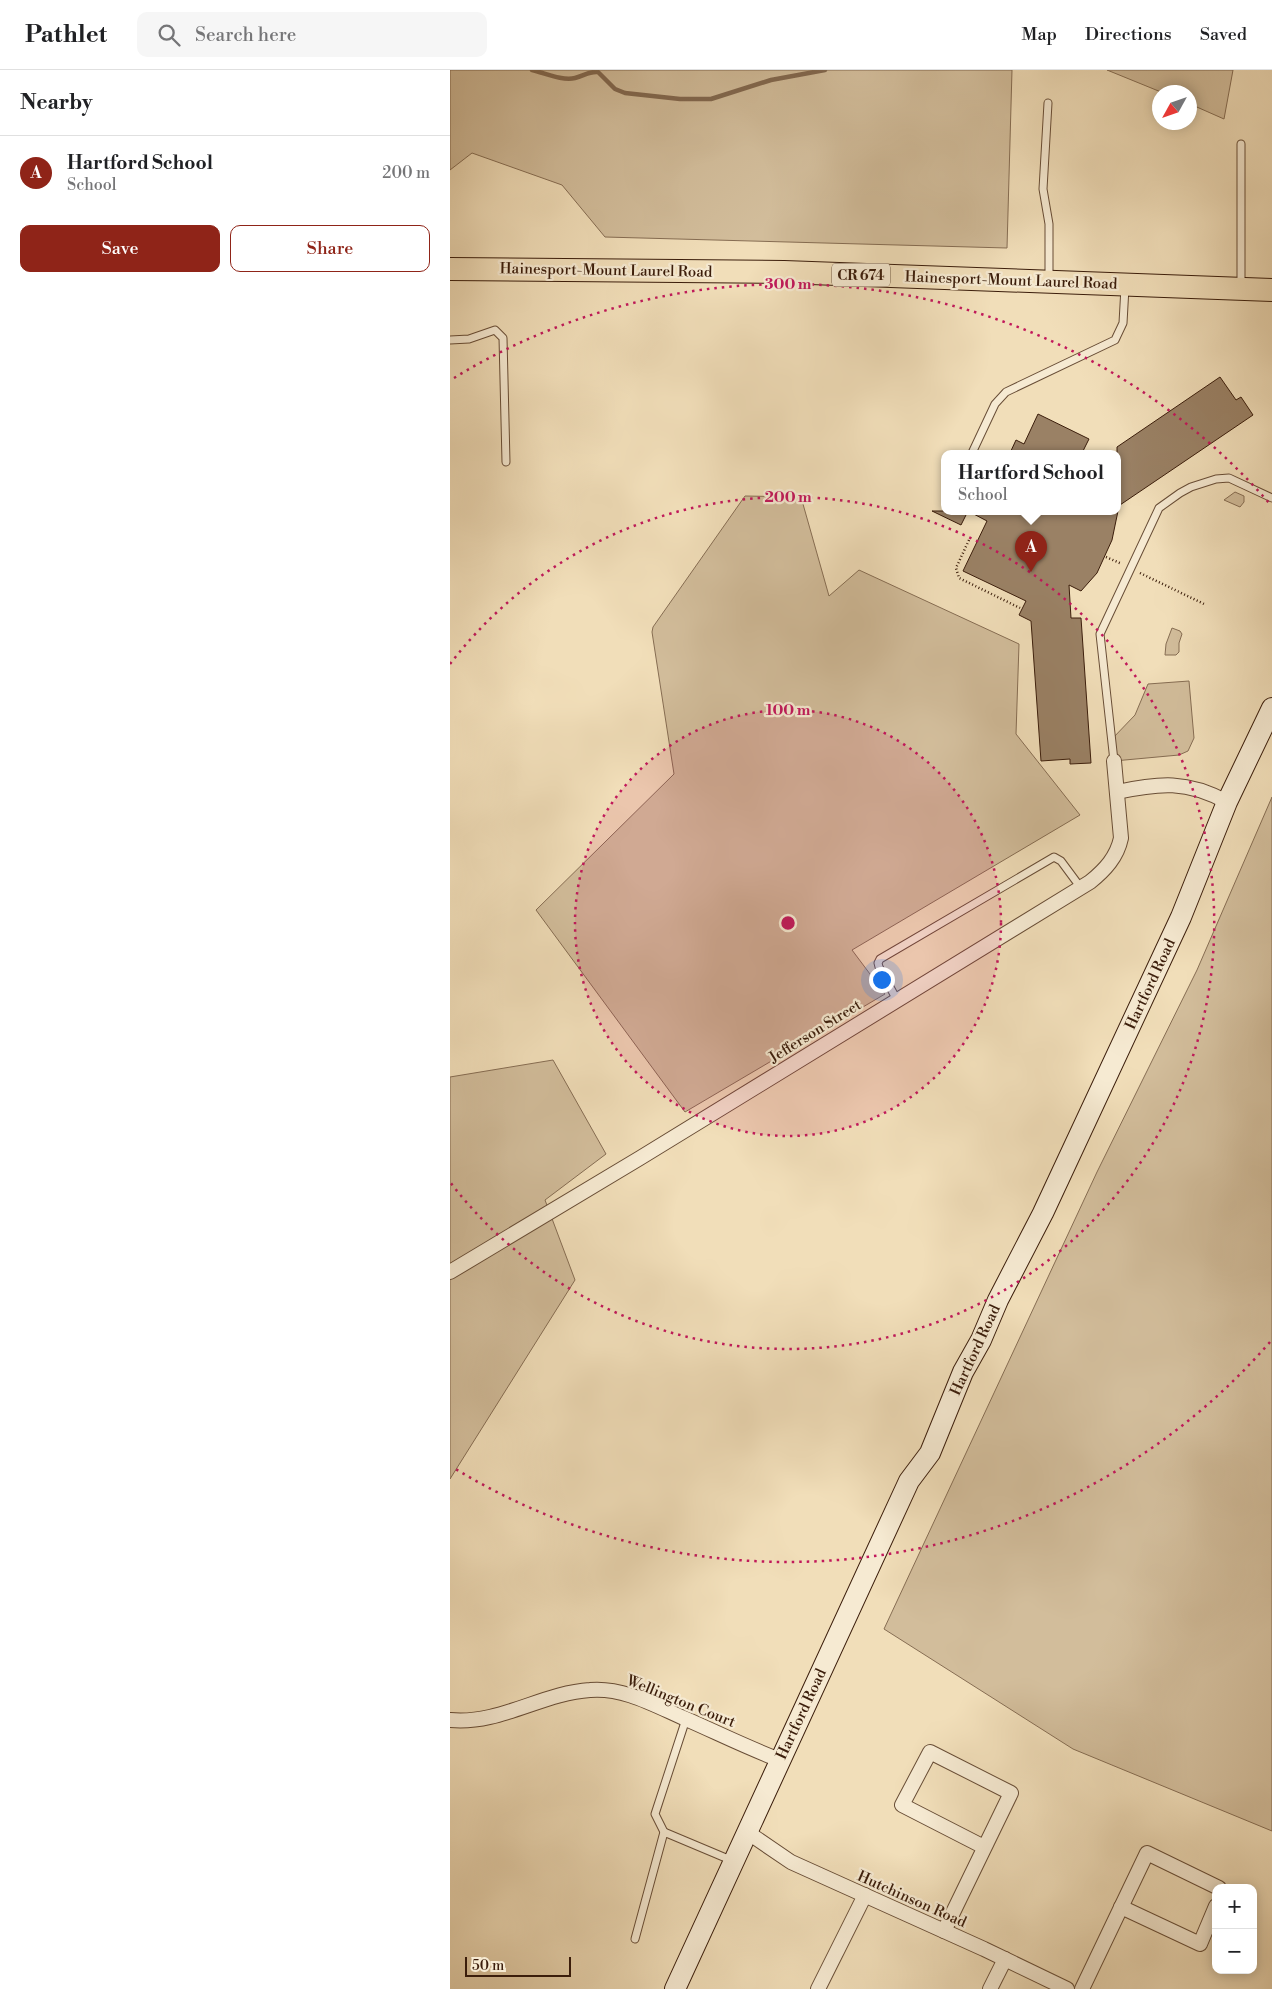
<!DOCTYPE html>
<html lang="en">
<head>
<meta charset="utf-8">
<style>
  body { margin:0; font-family:"Libre Bodoni",serif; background:#f6f6f6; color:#202124 }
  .controls { position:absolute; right:15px; bottom:15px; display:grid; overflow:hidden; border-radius:10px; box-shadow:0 2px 12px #0003 }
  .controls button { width:45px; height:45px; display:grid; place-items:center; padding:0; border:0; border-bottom:1px solid #e0e0e0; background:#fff; color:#202124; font:25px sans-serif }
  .compass { position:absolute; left:702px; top:15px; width:45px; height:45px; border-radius:50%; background:#fff; box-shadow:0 2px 12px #0003; rotate:230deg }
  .scale { position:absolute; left:15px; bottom:12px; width:106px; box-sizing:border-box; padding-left:5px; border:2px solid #3b1d0b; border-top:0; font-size:14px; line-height:18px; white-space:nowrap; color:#3b1d0b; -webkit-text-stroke:4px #f6ead2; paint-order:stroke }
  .you { position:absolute; left:431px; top:909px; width:18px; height:18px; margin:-12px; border:4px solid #fff; border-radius:50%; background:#1a73e8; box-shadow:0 0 0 8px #1a73e833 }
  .badge { display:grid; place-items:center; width:32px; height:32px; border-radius:50%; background:#8f2418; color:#fff; font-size:16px; font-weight:700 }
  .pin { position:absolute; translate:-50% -41px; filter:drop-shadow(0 1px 2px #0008) }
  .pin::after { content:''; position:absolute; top:26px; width:18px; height:15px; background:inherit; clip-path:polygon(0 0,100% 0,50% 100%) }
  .popup { position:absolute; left:491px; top:380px; width:180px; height:65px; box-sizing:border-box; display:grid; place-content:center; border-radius:10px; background:#fff; filter:drop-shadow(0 1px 4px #0005); font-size:16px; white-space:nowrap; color:#757577 }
  .popup b { font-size:19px; color:#202124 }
  .popup::after { content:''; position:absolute; left:50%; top:100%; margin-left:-10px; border:10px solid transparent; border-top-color:#fff }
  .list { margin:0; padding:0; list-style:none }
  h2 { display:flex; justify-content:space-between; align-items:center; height:65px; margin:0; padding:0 20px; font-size:21px }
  h2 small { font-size:16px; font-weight:400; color:#757577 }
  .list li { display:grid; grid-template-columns:32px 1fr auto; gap:15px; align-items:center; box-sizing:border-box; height:75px; padding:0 20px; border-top:1px solid #e0e0e0 }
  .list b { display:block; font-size:19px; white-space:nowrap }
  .list p { margin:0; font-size:16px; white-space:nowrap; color:#757577 }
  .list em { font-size:16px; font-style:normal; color:#757577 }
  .actions { display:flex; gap:10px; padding:15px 20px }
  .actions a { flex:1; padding:11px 0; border:1px solid #8f2418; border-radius:10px; text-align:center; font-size:18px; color:#8f2418 }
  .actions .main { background:#8f2418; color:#fff }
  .icon { flex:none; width:28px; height:28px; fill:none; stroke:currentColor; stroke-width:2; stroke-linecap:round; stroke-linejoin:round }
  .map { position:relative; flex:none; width:822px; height:1919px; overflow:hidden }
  header { display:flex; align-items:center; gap:30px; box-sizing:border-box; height:70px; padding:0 25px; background:#fff; border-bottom:1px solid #e0e0e0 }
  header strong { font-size:24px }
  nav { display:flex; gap:28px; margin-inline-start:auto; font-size:18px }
  .search { width:350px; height:45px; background:#f6f6f6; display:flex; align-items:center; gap:12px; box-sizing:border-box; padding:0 18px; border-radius:10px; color:#757577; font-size:19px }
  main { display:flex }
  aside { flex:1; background:#fff }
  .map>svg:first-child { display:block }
  .green { fill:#d2bd9b; stroke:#866d53 }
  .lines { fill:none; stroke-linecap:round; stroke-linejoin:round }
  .stream { stroke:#836950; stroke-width:4.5 }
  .building { fill:#9a8165; stroke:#3b1d0b }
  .lane-casing { stroke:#684d36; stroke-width:9 }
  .street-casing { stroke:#684d36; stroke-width:16 }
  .secondary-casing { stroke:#3b1d0b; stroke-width:22 }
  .primary-casing { stroke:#3b1d0b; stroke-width:24 }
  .path { stroke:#3b1d0b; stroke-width:2.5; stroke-dasharray:1 2.5; stroke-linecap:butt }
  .lane { stroke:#f6ead2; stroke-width:7 }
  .street { stroke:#f6ead2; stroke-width:14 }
  .secondary { stroke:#f6ead2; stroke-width:20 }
  .primary { stroke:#f1deb9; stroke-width:22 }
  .ring { fill:none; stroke:#c2185b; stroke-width:2.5; stroke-dasharray:2.5 5 }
  .labels { text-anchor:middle; stroke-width:4.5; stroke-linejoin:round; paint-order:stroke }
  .shield { fill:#f6ead2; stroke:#735a47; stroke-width:1 }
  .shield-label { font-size:14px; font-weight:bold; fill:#3b1d0b }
  .street-label { font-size:15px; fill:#3b1d0b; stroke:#f6ead2 }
  .centre { fill:#c2185b; stroke:#f6ead2; stroke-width:2.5 }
  .ring-label { font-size:15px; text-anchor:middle; font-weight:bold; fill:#c2185b; stroke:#f6ead2; stroke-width:4.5; stroke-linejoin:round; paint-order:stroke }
</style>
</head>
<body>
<header>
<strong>Pathlet</strong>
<div class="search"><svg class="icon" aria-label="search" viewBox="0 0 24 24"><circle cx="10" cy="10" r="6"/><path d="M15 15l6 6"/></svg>Search here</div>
<nav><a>Map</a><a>Directions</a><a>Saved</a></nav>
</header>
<main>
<aside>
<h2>Nearby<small></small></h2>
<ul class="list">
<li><span class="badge">A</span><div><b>Hartford School</b><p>School</p></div><em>200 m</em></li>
</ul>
<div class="actions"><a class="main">Save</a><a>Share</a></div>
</aside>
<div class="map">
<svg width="822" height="1919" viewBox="0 0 822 1919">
  <rect width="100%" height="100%" fill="#f1deb9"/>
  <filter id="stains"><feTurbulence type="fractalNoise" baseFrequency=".004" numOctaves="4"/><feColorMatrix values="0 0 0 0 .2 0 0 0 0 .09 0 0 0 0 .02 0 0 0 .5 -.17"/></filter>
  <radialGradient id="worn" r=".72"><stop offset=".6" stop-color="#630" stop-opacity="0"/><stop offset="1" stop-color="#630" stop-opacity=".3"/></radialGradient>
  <g class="green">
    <path d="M0 0H562L557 178 155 167 112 115 22 83 0 100Z"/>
    <path d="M657 0H783L774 49 740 34V22H711Z"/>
    <path d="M785 422 794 426V432L790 437 774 430Z"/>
    <path d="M295 426 351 427 379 526 409 500 569 574 566 664 630 745 402 880 435 924 235 1042 86 840 224 704 202 562 203 557Z"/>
    <path d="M722 558 730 561 732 564 729 573V582L726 585H715L716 574Z"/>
    <path d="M739 611 744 668 738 681 729 685 664 691 662 669 685 645 698 614Z"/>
    <path d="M822 727V1761L623 1679 434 1559 647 1102 747 900Z"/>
    <path d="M103 990 156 1084 95 1130 125 1210 0 1409V1007Z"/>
  </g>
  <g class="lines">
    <path class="stream" d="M82 0C95 3 112 11 125 8 134 6 139 1 148 2L165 19 175 23 230 29H261L321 10 375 0"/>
  </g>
  <g class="building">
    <path d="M770 307 786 330 791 327 803 345 667 437V377Z"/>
    <path d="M588 344 639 369 632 383H560L566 370 574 374Z"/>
    <path d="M482 441H668L662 470 647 503 631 521 619 515 621 548H631L641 693 620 694V689L591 691 581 551 569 545 576 531 513 501 537 451 518 441 511 455Z"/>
  </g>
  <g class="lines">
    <g class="lane-casing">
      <g id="lane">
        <path d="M598 33 593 119 599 154V209"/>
        <path d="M791 215V74"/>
        <path d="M0 270 19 269 45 260 53 268 56 392"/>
        <path d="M522 383 545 334 556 322 665 270 673 253 675 217"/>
        <path d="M664 691 650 564 709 438 730 423 741 417 766 409 779 408 822 428"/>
        <path d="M447 930 429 897 428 893 430 889 604 787 611 791 631 818"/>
        <path d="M214 1762 205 1744 236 1649"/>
        <path d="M185 1869 214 1762 283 1791"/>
      </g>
    </g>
    <g class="street-casing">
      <g id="street">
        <path d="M667 722C709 713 737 710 777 732"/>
        <path d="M0 1202 190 1088 640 812C655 800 667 787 671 768L664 691"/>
        <path d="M0 1650C49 1655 92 1623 140 1620 174 1617 206 1636 236 1649 268 1663 298 1678 330 1690"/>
        <path d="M297 1762 341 1792 534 1879 617 1919"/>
        <path d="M671 1837 750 1874 766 1836"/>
        <path d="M494 1861 561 1723 480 1682 452 1735 534 1777"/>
        <path d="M368 1919 415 1825"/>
        <path d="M540 1919 555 1889"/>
        <path d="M632 1919 697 1783 769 1818"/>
      </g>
    </g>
    <g class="secondary-casing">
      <path id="secondary" d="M225 1919 459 1411 480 1383 513 1302 531 1270 548 1230 593 1143 731 847 777 732 822 638"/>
    </g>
    <g class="primary-casing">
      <path id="primary" d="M0 199 334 202 822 220"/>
    </g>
    <g class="path">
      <path d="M519 470 506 498 509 508 570 538"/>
      <path d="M656 487 672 494"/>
      <path d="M690 503 754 534"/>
    </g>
    <use href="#lane" class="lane"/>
    <use href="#street" class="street"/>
    <use href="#secondary" class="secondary"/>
    <use href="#primary" class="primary"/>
  </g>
  <circle cx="338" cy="853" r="213" fill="#c2185b" fill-opacity=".12"/>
  <g class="ring">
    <circle cx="338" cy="853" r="213"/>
    <path d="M0 594A426 426 0 1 1 0 1112"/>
    <path d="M820 1272A639 639 0 0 1 4 1398M4 308A639 639 0 0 1 820 434"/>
  </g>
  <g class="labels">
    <rect class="shield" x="382" y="193.5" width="58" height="23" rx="4"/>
    <g class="shield-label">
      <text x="411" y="210">CR 674</text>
    </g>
    <g class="street-label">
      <text transform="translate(156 200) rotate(1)" y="5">Hainesport-Mount Laurel Road</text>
      <text transform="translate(561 210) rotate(2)" y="5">Hainesport-Mount Laurel Road</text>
      <text transform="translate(700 914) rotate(-65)" y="5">Hartford Road</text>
      <text transform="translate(365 961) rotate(-32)" y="5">Jefferson Street</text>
      <text transform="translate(525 1280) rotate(-65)" y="5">Hartford Road</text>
      <text transform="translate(231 1631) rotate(22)" y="5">Wellington Court</text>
      <text transform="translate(351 1644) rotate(-65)" y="5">Hartford Road</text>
      <text transform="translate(462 1829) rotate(24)" y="5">Hutchinson Road</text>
    </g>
  </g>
  <circle cx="338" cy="853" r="8" class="centre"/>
  <g class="ring-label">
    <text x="338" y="219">300 m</text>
    <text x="338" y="432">200 m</text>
    <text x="338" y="645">100 m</text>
  </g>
  <rect width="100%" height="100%" filter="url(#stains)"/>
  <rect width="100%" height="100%" fill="url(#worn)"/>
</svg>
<div class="controls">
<button>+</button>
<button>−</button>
</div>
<svg class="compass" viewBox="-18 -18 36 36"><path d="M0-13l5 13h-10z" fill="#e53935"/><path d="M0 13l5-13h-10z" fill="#757577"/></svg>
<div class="scale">50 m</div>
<div class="you"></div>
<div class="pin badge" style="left:581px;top:502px">A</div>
<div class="popup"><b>Hartford School</b>School</div>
</div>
</main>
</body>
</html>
